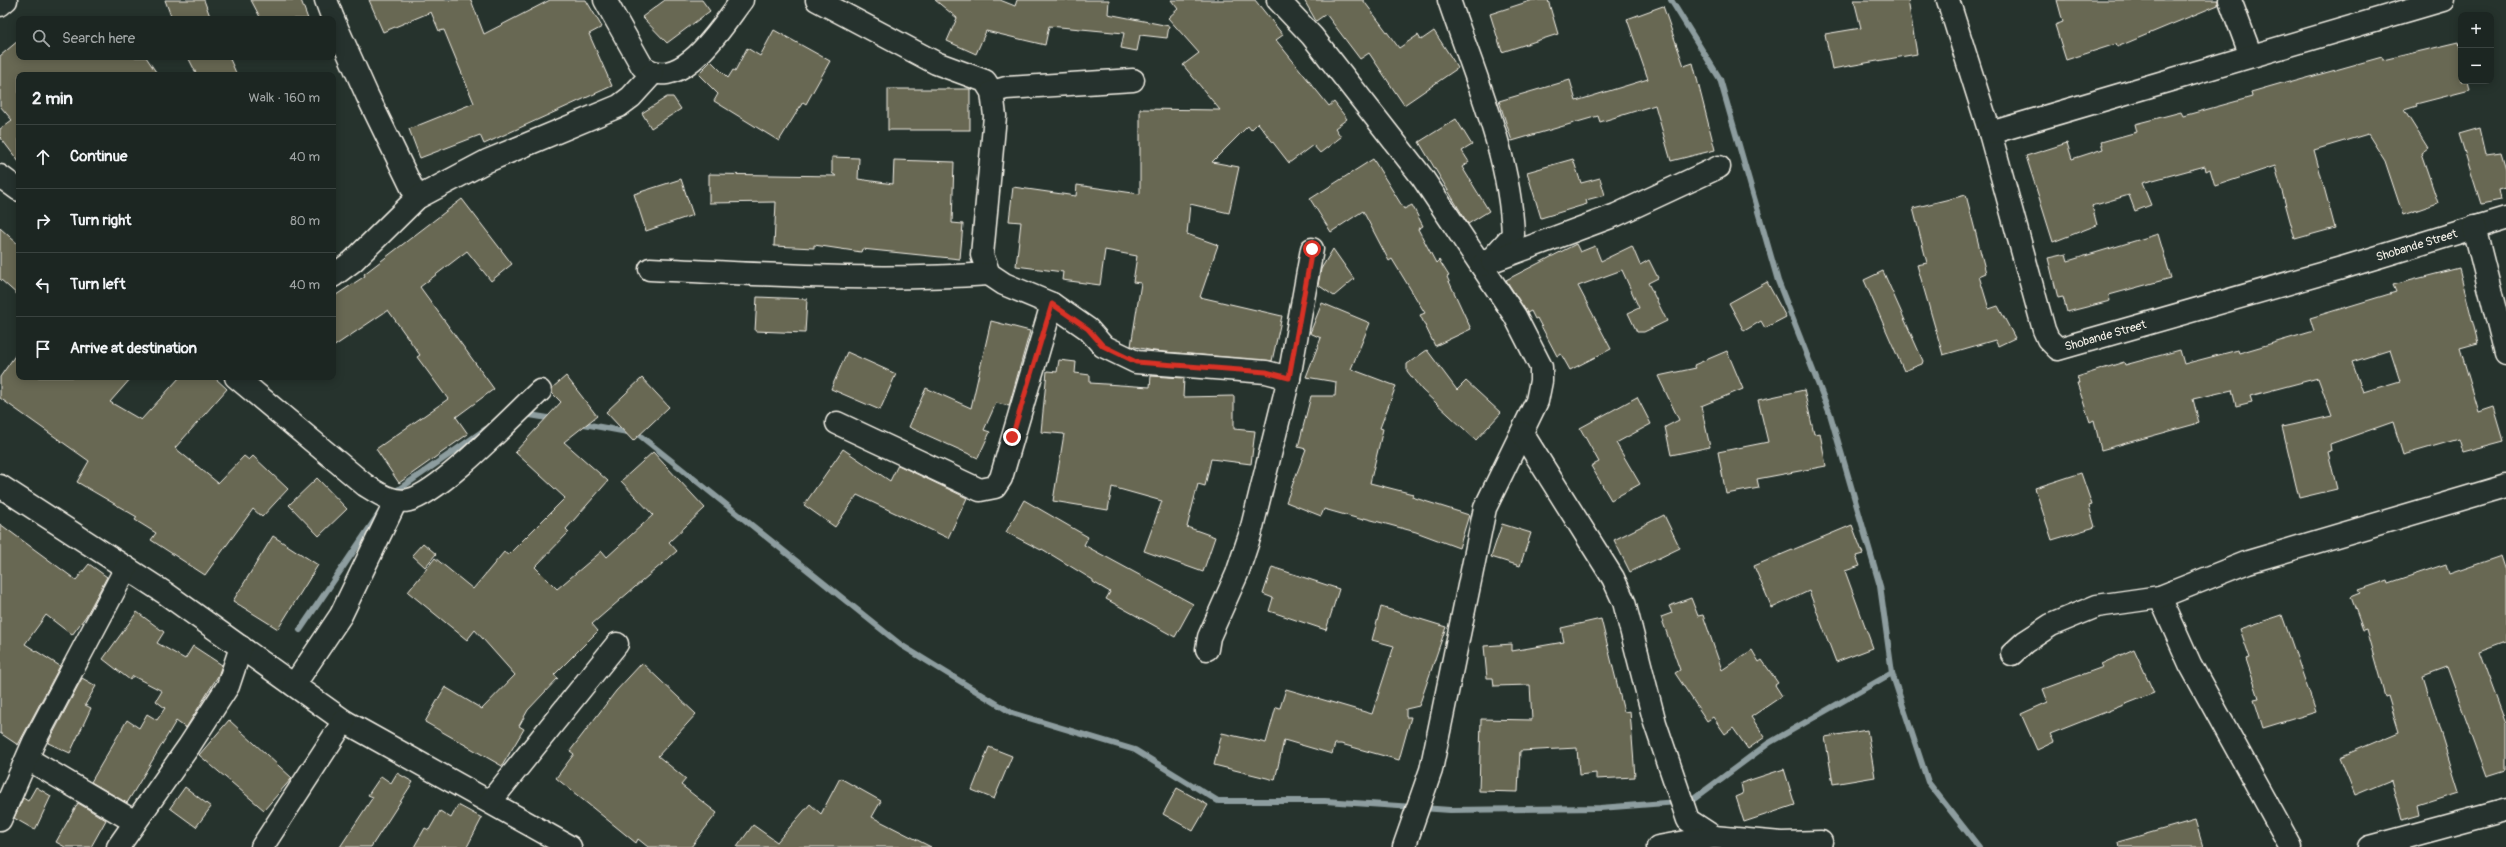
<!DOCTYPE html>
<html lang="en">
<head>
<meta charset="utf-8">
<style>
  body { margin:0; font-family:Pangolin,sans-serif; background:#252e2a; color:#f1f3f6 }
  .controls { position:absolute; right:12px; top:12px; display:grid; overflow:hidden; border-radius:8px; box-shadow:0 2px 10px #0003 }
  .controls button { width:36px; height:36px; display:grid; place-items:center; padding:0; border:0; border-bottom:1px solid #3a4340; background:#1c2622; color:#f1f3f6; font:20px sans-serif }
  .stop { position:absolute; width:12px; height:12px; margin:-9px; border:3px solid #d93025; border-radius:50%; background:#fff }
  .stop.end { background:#d93025; border-color:#fff; box-shadow:0 1px 4px #0008 }
  .list { margin:0; padding:0; list-style:none }
  h2 { display:flex; justify-content:space-between; align-items:center; height:52px; margin:0; padding:0 16px; font-size:17px }
  h2 small { font-size:13px; font-weight:400; color:#a0a5a5 }
  .list li { display:grid; grid-template-columns:26px 1fr auto; gap:12px; align-items:center; box-sizing:border-box; height:64px; padding:0 16px; border-top:1px solid #3a4340 }
  .list b { display:block; font-size:15px; white-space:nowrap }
  .list em { font-size:13px; font-style:normal; color:#a0a5a5 }
  .icon { flex:none; width:22px; height:22px; fill:none; stroke:currentColor; stroke-width:2; stroke-linecap:round; stroke-linejoin:round }
  .map { position:relative; flex:none; width:2506px; height:847px; overflow:hidden }
  .search { position:absolute; background:#1c2622; box-shadow:0 2px 10px #0003; left:16px; top:16px; width:320px; height:44px; display:flex; align-items:center; gap:10px; box-sizing:border-box; padding:0 14px; border-radius:8px; color:#a0a5a5; font-size:15px }
  .panel { position:absolute; background:#1c2622; box-shadow:0 2px 10px #0003; left:16px; top:72px; width:320px; height:308px; border-radius:8px }
  .map>svg:first-child { display:block }
  .lines { fill:none; stroke-linecap:round; stroke-linejoin:round }
  .stream { stroke:#8d9d9f; stroke-width:6 }
  .building { fill:#686752; stroke:#f4f1e8; fill-rule:evenodd }
  .street-casing { stroke:#f4f1e8; stroke-width:25 }
  .street { stroke:#26332d; stroke-width:22 }
  .route { stroke:#d93025; stroke-width:5 }
  .labels { text-anchor:middle; stroke-width:3.5; stroke-linejoin:round; paint-order:stroke }
  .street-label { font-size:12px; fill:#f4f1e8; stroke:#26332d }
</style>
</head>
<body>
<div class="map">
<svg width="2506" height="847" viewBox="0 0 2506 847">
  <rect width="100%" height="100%" fill="#26332d"/>
  <filter id="ink" filterUnits="userSpaceOnUse"><feTurbulence type="fractalNoise" baseFrequency=".025" numOctaves="2"/><feDisplacementMap in="SourceGraphic" scale="8" xChannelSelector="R" yChannelSelector="G"/><feConvolveMatrix kernelMatrix="1 2 1 2 8 2 1 2 1" color-interpolation-filters="sRGB"/></filter>
  <g filter="url(#ink)">
    <g class="lines">
      <g class="stream">
        <path d="M1671 0 1720 79 1778 281 1830 414 1880 586 1892 673 1928 782 1979 847"/>
        <path d="M524 414 554 419"/>
        <path d="M579 423 638 434 901 645 1012 713 1135 750 1218 801H1325L1413 807"/>
        <path d="M392 494 486 429"/>
        <path d="M300 630 379 514"/>
        <path d="M1422 808 1450 810 1600 808 1691 801 1769 743 1892 673"/>
      </g>
    </g>
    <g class="building">
      <path d="M165 0H204L211 19H172Z"/>
      <path d="M251 0H301L308 19H261Z"/>
      <path d="M369 0H471L484 34 550 0H586L602 27 589 34 612 86 484 144 480 135 420 158 409 129 474 103 444 30 439 31 431 12 383 32Z"/>
      <path d="M665 0H702L710 11 667 43 642 17Z"/>
      <path d="M935 0H1000L1015 6 1017 0H1109L1108 14 1169 26 1167 38 1140 35 1137 51 1121 48 1124 33 1049 26 1045 45 986 31 976 54 947 41 957 18Z"/>
      <path d="M1171 0H1255L1283 35 1276 40 1329 106 1334 102 1347 119 1335 128 1341 137 1320 153 1313 145 1289 163 1258 123 1251 130 1248 126 1212 162 1239 167 1229 213 1190 204 1187 234 1218 245 1200 297 1282 316 1272 361 1153 351 1131 346 1141 283 1133 282 1137 256 1105 250 1100 285 1062 280 1063 272 1016 266 1021 222 1009 221 1013 187 1076 196 1077 185 1140 194V109L1220 110 1183 65 1199 53 1168 18 1178 9Z"/>
      <path d="M1304 0H1363L1399 48 1418 35 1421 40 1434 31 1458 68 1404 105 1369 53 1360 59 1326 14 1316 21Z"/>
      <path d="M1533 0H1548L1558 34 1502 52 1490 14Z"/>
      <path d="M1854 0H1908L1917 54 1832 69 1825 34 1861 28Z"/>
      <path d="M2057 0H2218V5L2117 47 2116 44 2066 60 2055 25 2063 22Z"/>
      <path d="M1663 6 1684 66 1693 63 1715 150 1671 161 1655 105 1600 122 1598 116 1512 141 1499 101 1570 80 1576 101 1648 79 1627 19Z"/>
      <path d="M774 30 830 61 806 104 803 102 779 141 714 101 718 94 698 74 711 61 728 78 733 70 735 71 747 48 760 56Z"/>
      <path d="M19 40V57H146L158 75H19V162L0 137V129L12 120 0 106V56Z"/>
      <path d="M2459 42 2461 52V81H2468L2470 90 2416 104 2417 106 2404 110 2428 148 2421 153 2438 203 2403 215 2385 161 2368 134 2314 150 2335 228 2295 239 2275 166 2215 186 2210 169 2206 171 2205 166 2142 183 2151 205 2135 211 2129 195 2092 206 2097 225 2053 242 2026 156 2067 143 2072 159 2103 149 2101 142 2137 132 2135 124 2181 112 2183 116 2252 97 2251 92 2289 81V83L2382 57 2383 60Z"/>
      <path d="M188 57H229L237 75H197Z"/>
      <rect x="888" y="89" width="82" height="41"/>
      <path d="M667 97H673L681 109 651 128 642 113Z"/>
      <path d="M1456 119 1472 145 1462 151 1469 162 1462 167 1489 211 1468 224 1419 142Z"/>
      <path d="M2480 128 2486 154 2501 152 2506 169V188L2499 190 2501 200 2481 204 2459 134Z"/>
      <path d="M832 157 859 158 858 179 893 184 894 160 954 162 952 223 963 224 960 259 862 249 861 252 814 245V248L774 246 776 202 709 203V174L836 176 832 173Z"/>
      <path d="M1373 159 1404 209 1412 205 1423 226 1418 229 1436 263 1439 260 1449 276 1447 277 1471 329 1435 346 1420 315 1425 313 1392 259 1389 261 1363 211 1331 232 1310 199Z"/>
      <path d="M1573 159 1581 183 1600 178 1605 195 1586 200 1587 204 1541 218 1527 172Z"/>
      <path d="M681 179 693 215 646 231 634 194Z"/>
      <path d="M1966 195 1986 273 1979 276 1989 309 1998 306 2015 338 1998 346 1995 340 1943 355 1917 265 1927 263 1913 208Z"/>
      <path d="M462 199 512 264 491 281 467 251 420 287 494 389 456 417 468 434 399 483 376 449 448 399 417 357 420 355 388 310 333 347V297L365 276 364 274Z"/>
      <path d="M0 228 19 245V296L0 279Z"/>
      <path d="M2158 234 2171 278 2109 295 2110 301 2067 312 2063 297 2058 298 2048 258 2066 254 2068 261Z"/>
      <path d="M1576 244 1580 252 1595 246 1601 261 1632 246 1640 265 1649 260 1658 278 1648 283 1667 321 1644 332H1637L1628 313 1639 308 1622 270 1578 286 1611 349 1570 370 1561 354 1557 356 1537 318 1535 319 1531 311 1527 313 1506 280Z"/>
      <path d="M1333 249 1354 279 1334 296 1318 285 1321 269Z"/>
      <path d="M2459 268 2478 343 2460 348 2479 412 2494 407 2504 441 2463 452 2459 439 2403 455 2393 422 2330 444 2331 451 2328 452 2337 489 2299 498 2282 427 2332 416 2318 378 2250 396 2252 402 2236 406 2232 390 2193 399 2199 423 2101 450 2094 420 2090 422 2077 383H2079L2077 377 2124 362 2125 365 2180 350 2184 364 2238 350 2239 353 2314 331 2310 318 2396 292 2393 285ZM2390 350 2400 381 2363 392 2352 362Z"/>
      <path d="M1883 271 1923 361 1922 364 1904 371 1864 280Z"/>
      <path d="M1767 282 1786 317 1765 328 1761 321 1744 331 1729 303Z"/>
      <path d="M757 297 807 299 805 333 755 331Z"/>
      <path d="M1322 303 1370 323 1351 369 1396 386 1380 428 1383 429 1370 483 1413 494 1412 497 1469 515 1459 548 1416 532 1364 518 1363 520 1324 509 1321 516 1286 502 1306 449 1298 447 1311 396H1335L1336 382 1306 377 1321 338 1310 333Z"/>
      <path d="M991 321 1030 331 1009 406 996 403 984 430 990 432 978 458 909 427 926 388 971 408Z"/>
      <path d="M19 350V377H132L110 402 141 420 180 377H214L227 389 175 448 218 483 244 456 249 460 253 456 288 489 262 517 253 509 205 575 151 540 156 533 135 520 137 517 77 482 89 461 0 398V377Z"/>
      <path d="M1427 350 1457 390 1466 381 1501 413 1476 440 1422 390 1407 371V364Z"/>
      <path d="M1727 351 1743 389 1701 406 1710 447 1671 455 1665 427 1679 420 1658 376 1696 368 1694 365Z"/>
      <path d="M847 352 896 374 880 410 831 389Z"/>
      <path d="M1059 360 1076 362 1075 373 1090 375V383L1150 387 1151 376 1184 378 1183 397 1234 396V429L1255 431 1251 464 1211 459 1205 486 1198 484 1187 527 1215 537 1203 572 1144 551 1162 501 1112 487 1108 510 1053 501 1064 434 1041 432 1047 371 1057 372Z"/>
      <path d="M566 376 597 416 564 442 608 481 566 529 569 532 535 567 557 589 602 551 607 557 653 515 621 481 653 452 705 508 669 542 677 551 592 624 598 631 554 675 558 678 528 710 519 726 524 729 502 766 425 722 445 687 482 709 515 675 475 630 467 640 408 592 435 558 473 589 504 552 508 555 565 498 515 452 561 402 552 393V388Z"/>
      <path d="M642 378 669 407 633 441 606 412Z"/>
      <path d="M1804 390 1814 434 1820 433 1826 466 1757 479 1759 488 1726 494 1718 452 1768 442 1758 400Z"/>
      <path d="M1637 397 1651 424 1616 443 1640 484 1611 500 1591 466 1599 462 1580 428Z"/>
      <path d="M843 449 890 481 898 465 967 498 948 538 857 495 835 527 804 505Z"/>
      <path d="M2081 473 2092 505 2089 506 2095 527 2052 540 2035 488Z"/>
      <path d="M317 478 347 509 319 536 289 505Z"/>
      <path d="M1024 500 1088 537 1084 545 1193 604 1175 637 1106 599 1110 592 1093 582V580L1042 549 1041 550 1006 532Z"/>
      <path d="M1664 515 1680 548 1630 572 1614 540Z"/>
      <path d="M0 524 76 580 89 564 107 577 86 616 72 635 46 615 25 644 60 666 18 745 0 733Z"/>
      <path d="M1502 524 1531 533 1520 566 1491 557Z"/>
      <path d="M1852 525 1863 554 1856 556 1860 566 1845 571 1873 648 1836 662 1809 591 1772 608 1754 566Z"/>
      <path d="M273 536 318 565 278 629 233 601Z"/>
      <path d="M423 543 436 554 425 567 412 555Z"/>
      <path d="M2501 556 2506 571V641L2479 651 2506 724V770L2487 776 2447 667 2423 676 2459 792 2418 805 2420 815 2402 820 2391 780 2355 795 2340 757 2399 732 2388 696 2385 697 2366 629 2363 630 2351 597 2361 593 2359 590 2388 580 2389 583 2446 564 2449 574Z"/>
      <path d="M1272 567 1339 589 1326 630 1269 611 1273 598 1263 594Z"/>
      <path d="M1691 598 1698 616 1703 615 1722 670 1752 650 1759 662 1762 660 1778 683 1775 685 1782 696 1751 717 1765 737 1748 749 1733 728 1725 734 1713 717 1707 721 1675 673 1680 670 1661 617 1672 613 1669 606Z"/>
      <path d="M1381 607 1446 627 1419 706 1406 709V717H1411L1399 760 1341 744H1335L1332 754 1284 740 1275 780 1214 765 1222 733 1266 743 1276 707 1280 708 1286 689 1372 714 1394 646 1372 640Z"/>
      <path d="M137 612 164 632 157 643 185 659 193 646 222 665 218 676 186 728 176 721 127 803 91 782 127 720 139 728 147 714 157 720 165 708 156 701 162 691 133 676 130 680 103 659Z"/>
      <path d="M2282 615 2316 712 2263 728 2254 699 2259 698 2246 659 2250 658 2240 629Z"/>
      <path d="M1601 619 1624 712 1630 711 1635 777 1596 779V773L1579 775 1577 748 1520 751 1518 792 1479 791 1481 719 1532 720 1530 685 1494 686 1493 678H1487L1484 646 1512 644V651L1564 642 1561 628Z"/>
      <path d="M2134 649 2154 693 2050 734 2054 742 2037 750 2021 714 2048 702 2043 689 2103 667 2101 664Z"/>
      <path d="M642 663 696 714 658 756 686 779 681 785 717 813 691 847H648L638 839 636 843 556 778 574 754 570 751 616 691Z"/>
      <path d="M82 678 96 686 85 705 91 708 70 753 48 743Z"/>
      <path d="M229 720 292 778 264 810 199 755Z"/>
      <path d="M1867 730 1875 777 1833 784 1825 737Z"/>
      <path d="M989 747 1012 756 994 799 972 790Z"/>
      <path d="M1784 769 1795 805 1744 822 1736 797 1743 794 1741 783Z"/>
      <path d="M397 773 413 782 371 847H340L373 797 368 795 381 776 391 783Z"/>
      <path d="M840 778 881 801 872 817 931 847H737L753 825 777 842 810 804 821 814Z"/>
      <path d="M36 787 51 796 35 830 14 818 23 798 28 801Z"/>
      <path d="M185 787 211 807 196 827 170 808Z"/>
      <path d="M1177 788 1208 805 1193 831 1163 814Z"/>
      <path d="M78 803 106 820 91 847H65L56 842Z"/>
      <path d="M458 805 482 818 467 847H414L425 828 429 830 440 811 451 818Z"/>
      <path d="M2195 820 2203 847H2119L2118 842Z"/>
    </g>
    <g class="lines">
      <g class="street-casing">
        <g id="street">
          <path d="M326 0 333 19"/>
          <path d="M605 0 642 66C680 96 722 26 742 0"/>
          <path d="M817 0 936 63 985 81 992 92 995 116 982 255 989 274 1004 284 1052 304 1088 329 1103 346 1136 362 1266 372 1289 378"/>
          <path d="M1278 0 1312 36 1422 177 1515 316 1541 367V381L1537 401 1485 508 1431 770 1404 847"/>
          <path d="M1449 0C1475 77 1510 154 1513 235L1494 256 1482 265"/>
          <path id="s1" d="M1948 0 1990 133 2044 330 2048 339 2058 349 2345 267 2506 218"/>
          <path d="M2230 0 2251 56"/>
          <path d="M0 5 6 0"/>
          <path d="M333 19 367 95 417 198"/>
          <path d="M992 92 1006 88 1133 80"/>
          <path d="M1990 133 2443 0"/>
          <path d="M0 176 19 190"/>
          <path d="M2474 227 2506 354"/>
          <path d="M1492 261 1616 215 1719 167"/>
          <path d="M650 269C762 274 876 282 989 274"/>
          <path d="M333 276 353 261 417 198 487 161 619 106 631 97 652 74"/>
          <path d="M236 377 365 485C378 493 393 504 409 500 440 493 513 416 540 391"/>
          <path d="M837 423 980 490 995 487 1001 478 1052 304"/>
          <path d="M1522 433 1613 578 1624 602 1655 723 1688 820 1714 837"/>
          <path d="M0 486 165 593 344 721 570 847"/>
          <path d="M2160 597 2190 664 2291 847"/>
          <path d="M1207 649 1209 637 1237 574 1250 535 1289 378 1312 249"/>
          <path d="M2012 654 2025 642 2051 625 2097 606 2160 597 2248 562 2506 486"/>
          <path d="M294 685 341 615 396 501"/>
          <path d="M28 759 135 822"/>
          <path d="M490 802 617 644"/>
          <path d="M0 820 34 742 126 568"/>
          <path d="M118 847 189 746 228 686 241 647"/>
          <path d="M262 847 344 721"/>
          <path d="M1658 847 1714 837 1781 843 1821 842"/>
          <path d="M2369 847 2506 810"/>
        </g>
      </g>
      <use href="#street" class="street"/>
    </g>
  </g>
  <g class="lines" filter="url(#ink)">
    <path class="route" d="M1012 437 1052 304 1088 329 1103 346 1136 362 1266 372 1289 378 1312 249"/>
  </g>
  <g class="labels">
    <g class="street-label">
      <text dy="4" stroke="none"><textPath href="#s1" startOffset="741">Shobande Street</textPath></text>
      <text dy="4" stroke="none"><textPath href="#s1" startOffset="417">Shobande Street</textPath></text>
    </g>
  </g>
</svg>
<div class="controls">
<button>+</button>
<button>−</button>
</div>
<div class="stop" style="left:1312px;top:249px"></div>
<div class="stop end" style="left:1012px;top:437px"></div>
<div class="search"><svg class="icon" aria-label="search" viewBox="0 0 24 24"><circle cx="10" cy="10" r="6"/><path d="M15 15l6 6"/></svg>Search here</div>
<section class="panel">
<h2>2 min<small>Walk · 160 m</small></h2>
<ul class="list">
<li><svg class="icon" aria-label="ahead" viewBox="0 0 24 24"><path d="M12 20V5M6 11l6-6 6 6"/></svg><div><b>Continue</b></div><em>40 m</em></li>
<li><svg class="icon" aria-label="right" viewBox="0 0 24 24"><path d="M7 20v-9h11M14 6l5 5-5 5"/></svg><div><b>Turn right</b></div><em>80 m</em></li>
<li><svg class="icon" aria-label="left" viewBox="0 0 24 24"><path d="M17 20v-9H6M10 6l-5 5 5 5"/></svg><div><b>Turn left</b></div><em>40 m</em></li>
<li><svg class="icon" aria-label="arrive" viewBox="0 0 24 24"><path d="M6 21V4h12l-3 4 3 4H6"/></svg><div><b>Arrive at destination</b></div></li>
</ul>
</section>
</div>
</body>
</html>
